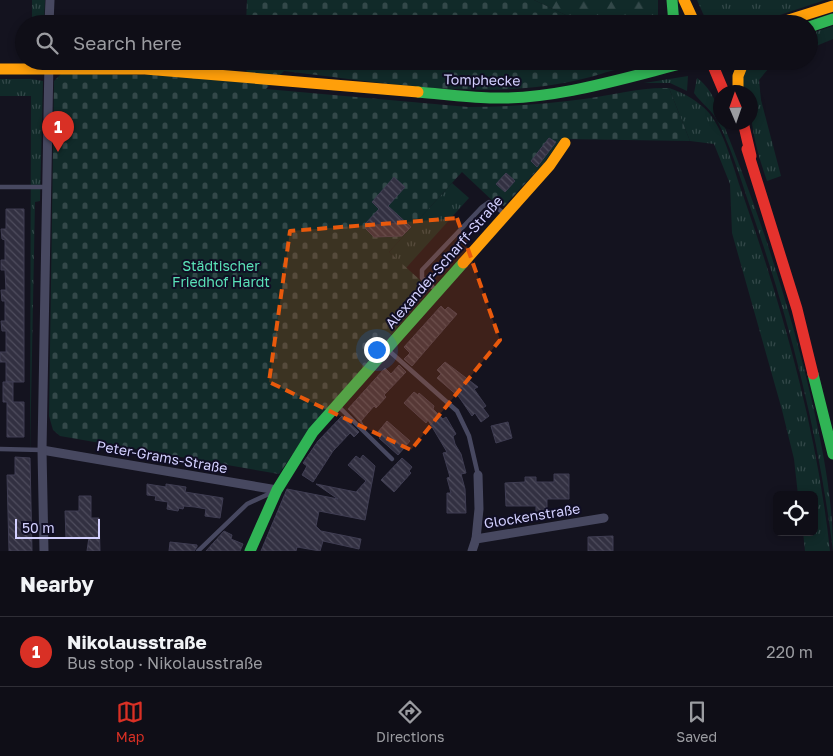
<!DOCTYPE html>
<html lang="en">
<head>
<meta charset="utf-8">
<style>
  body { margin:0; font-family:"Golos Text",sans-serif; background:#181720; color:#f1f3f6 }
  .controls { position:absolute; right:15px; bottom:15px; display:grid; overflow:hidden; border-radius:8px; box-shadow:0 2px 8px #0003 }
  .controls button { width:45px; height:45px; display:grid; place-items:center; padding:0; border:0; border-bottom:1px solid #2f2e36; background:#0f0e17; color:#f1f3f6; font:25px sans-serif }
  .compass { position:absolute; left:713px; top:85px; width:45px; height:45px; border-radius:50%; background:#0f0e17; box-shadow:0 2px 8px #0003; rotate:358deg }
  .scale { position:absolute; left:15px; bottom:12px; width:85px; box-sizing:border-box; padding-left:5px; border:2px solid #d3d0ff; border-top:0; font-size:14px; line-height:18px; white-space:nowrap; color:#d3d0ff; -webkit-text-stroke:4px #100e24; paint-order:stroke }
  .you { position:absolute; left:376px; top:349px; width:18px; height:18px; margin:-12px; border:4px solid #fff; border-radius:50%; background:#1a73e8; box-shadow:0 0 0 8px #1a73e833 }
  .badge { display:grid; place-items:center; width:32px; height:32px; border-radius:50%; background:#d93025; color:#fff; font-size:16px; font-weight:700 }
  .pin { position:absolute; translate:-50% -41px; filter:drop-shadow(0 1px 2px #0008) }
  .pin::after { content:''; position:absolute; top:26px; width:18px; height:15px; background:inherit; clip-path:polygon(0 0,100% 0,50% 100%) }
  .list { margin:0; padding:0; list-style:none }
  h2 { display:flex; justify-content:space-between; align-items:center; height:65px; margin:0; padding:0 20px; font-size:21px }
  h2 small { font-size:16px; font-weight:400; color:#9b9ca1 }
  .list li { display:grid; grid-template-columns:32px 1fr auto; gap:15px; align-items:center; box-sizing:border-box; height:70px; padding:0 20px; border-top:1px solid #2f2e36 }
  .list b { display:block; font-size:19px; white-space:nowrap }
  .list p { margin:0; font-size:16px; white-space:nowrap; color:#9b9ca1 }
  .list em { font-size:16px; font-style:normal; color:#9b9ca1 }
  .icon { flex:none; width:28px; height:28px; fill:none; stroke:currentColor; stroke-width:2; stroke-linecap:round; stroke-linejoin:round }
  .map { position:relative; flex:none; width:833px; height:551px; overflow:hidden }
  .search { position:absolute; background:#0f0e17; box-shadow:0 2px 8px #0003; left:15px; right:15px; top:15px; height:55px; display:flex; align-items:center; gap:12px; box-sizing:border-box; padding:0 18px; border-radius:28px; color:#9b9ca1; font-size:19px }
  .sheet { height:135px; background:#0f0e17 }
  nav { display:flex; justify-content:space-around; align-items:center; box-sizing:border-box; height:70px; border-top:1px solid #2f2e36; background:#0f0e17; font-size:14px; color:#9b9ca1 }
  nav a { display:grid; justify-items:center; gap:2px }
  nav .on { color:#d93025 }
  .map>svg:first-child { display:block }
  .grass { fill:url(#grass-tufts) }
  .forest { fill:url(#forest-firs) }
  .cemetery { fill:url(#cemetery-stones) }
  .building { fill:url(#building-back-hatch); stroke:#3f3d52 }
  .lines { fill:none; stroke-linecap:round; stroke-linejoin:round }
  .lane { stroke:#474860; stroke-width:4.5 }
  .street { stroke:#474860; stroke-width:9 }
  .fast { stroke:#30b455; stroke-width:11 }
  .slow { stroke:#ff9f0a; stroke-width:11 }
  .jam { stroke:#e5322d; stroke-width:11 }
  .marked { fill:#e8590c; fill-opacity:0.2; stroke:#e8590c; stroke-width:4; stroke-dasharray:10 6; stroke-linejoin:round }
  .labels { text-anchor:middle; stroke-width:4; stroke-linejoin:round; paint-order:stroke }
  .street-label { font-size:14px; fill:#d3d0ff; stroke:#100e24 }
  .park-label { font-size:14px; fill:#5ae1b7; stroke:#100e24 }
</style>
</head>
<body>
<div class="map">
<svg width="833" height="551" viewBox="0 0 833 551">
  <defs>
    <pattern id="grass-tufts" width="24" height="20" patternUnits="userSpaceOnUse" patternTransform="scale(1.25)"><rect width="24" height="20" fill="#112a29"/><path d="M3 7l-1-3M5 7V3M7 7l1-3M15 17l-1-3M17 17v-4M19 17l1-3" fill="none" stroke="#334849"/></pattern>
    <pattern id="forest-firs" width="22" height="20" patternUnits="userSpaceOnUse" patternTransform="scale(1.25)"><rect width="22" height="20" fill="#112a29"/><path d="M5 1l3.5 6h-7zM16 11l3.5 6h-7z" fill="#334849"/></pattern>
    <pattern id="cemetery-stones" width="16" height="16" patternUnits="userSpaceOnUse" patternTransform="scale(1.25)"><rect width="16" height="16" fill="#112a29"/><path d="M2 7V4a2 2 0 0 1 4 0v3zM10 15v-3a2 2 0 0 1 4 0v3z" fill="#334849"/></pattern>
    <pattern id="building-back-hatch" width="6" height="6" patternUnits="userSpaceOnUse" patternTransform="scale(1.25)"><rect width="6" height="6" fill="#323041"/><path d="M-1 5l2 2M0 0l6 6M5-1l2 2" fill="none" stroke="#4f4d5e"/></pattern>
  </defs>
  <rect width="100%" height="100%" fill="#14131f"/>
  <g class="grass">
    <path d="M32 0H45L44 24H32Z"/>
    <path d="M697 0H825L753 24H711L705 18Z"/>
    <path d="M833 26V39L809 49V34Z"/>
    <path d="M57 61H246V67L116 62 60 63Z"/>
    <path d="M752 61H784L768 69 759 80 761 100 781 176 767 181C756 149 750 126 750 92H743V73Z"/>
    <path d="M688 76 687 91 670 83H644Z"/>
    <path d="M697 78C710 87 720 106 720 122L723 123C759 213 790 306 812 401 823 450 833 500 833 551 819 438 792 329 755 221 743 188 734 153 718 122 712 110 701 103 694 93Z"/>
    <path d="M0 79H31L43 81 40 201 35 202 30 456 31 96H0Z"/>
    <path d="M669 88C684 93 699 101 710 114 726 135 735 174 744 198 784 313 817 431 830 551H805L803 532H814V495H798L794 459 782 410 732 233 730 184 714 144 690 141Z"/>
    <path d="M452 183 469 198 406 268 389 252Z"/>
  </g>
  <path class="forest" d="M534 0H658V22L572 18Z"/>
  <g class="cemetery">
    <path d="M247 0H534L572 18 658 22 246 24Z"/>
    <path d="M246 61H637C628 68 612 70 601 74 498 105 388 83 284 71L266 89 468 107C507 107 546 104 584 99 612 95 641 87 669 88L690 141 561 139 544 163 504 206 496 204 462 172 389 252 430 289 304 437 279 474 60 436 53 430 49 416 54 81 61 74 153 75 247 81Z"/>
  </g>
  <g class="building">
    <path d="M549 138 556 142 537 167 531 161Z"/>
    <path d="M506 173 515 181 505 192 496 184Z"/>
    <path d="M394 177 405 187 388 206 411 227 402 236 374 237 366 229 365 224 379 209 372 202Z"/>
    <path d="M6 209H24V382H6V362H0V352H6V331H2L1 321H5V301H2L1 290H6L5 270H1V260H5V240L2 239 1 229H6Z"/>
    <path d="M441 306 445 310 448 307 457 314 412 366 404 359 410 353 404 347Z"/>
    <path d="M445 362 478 387 474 389 486 406 483 408 489 416 481 422 475 413 472 416 459 397 437 378 441 374 437 370Z"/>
    <path d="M399 365 406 372 384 395 386 397 376 408 374 406 361 421 364 426 348 409 385 368 391 374Z"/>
    <path d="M3 382H13V402H24V437H7V402H3Z"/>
    <path d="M414 392 418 395 419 393 434 406 433 409 443 419 446 417 456 434 453 436 455 444 461 454 466 473 461 474 465 489 466 513H447V493H451L447 478 450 477 443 453 447 452 428 420 426 423 404 403Z"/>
    <path d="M342 416 359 432 354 437 350 433 333 451 313 482 302 475 307 466 303 463 318 441Z"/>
    <path d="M387 421 410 441 398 455 379 438 382 435 378 432Z"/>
    <path d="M508 422 512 438 496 443 491 426Z"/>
    <path d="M363 455 375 466 365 520 319 511 316 526 321 531 361 539 359 549 323 541 320 551 297 547 296 551H261L287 489 338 499 316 484 356 492 366 481 348 465 356 456 360 459Z"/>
    <path d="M15 457 30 458 32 551H9L7 475H15Z"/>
    <path d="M402 458 412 467 409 471 411 473 394 492 381 480Z"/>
    <path d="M554 474H569V499H547V513H536V506H506L505 483 525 482V477H536V482H554Z"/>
    <path d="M147 484 166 487V484L186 487 185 492 223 498 220 518 205 516 206 509 195 507 184 506 183 509 179 508 178 511 167 509 168 502 155 500 156 496 147 495Z"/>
    <path d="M79 496H91V518H99L100 551H87L89 537 66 538 65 511H79Z"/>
    <path d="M224 531 232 535 231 539 243 544 240 551H206Z"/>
    <path d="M613 536V551H588V537Z"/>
    <path d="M170 542 197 545V547L194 551H169Z"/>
  </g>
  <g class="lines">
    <g class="lane">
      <path d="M0 187H46"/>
      <path d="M436 290 422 278V270L482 207 489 202 505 214"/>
      <path d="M388 350 457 411 469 436 478 475"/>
      <path d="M338 406 392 459"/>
      <path d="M0 449 42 450"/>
      <path d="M198 551 247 504 273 492"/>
    </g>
    <g class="street">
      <path d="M49 24 50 0"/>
      <path d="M42 450 277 490"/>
      <path d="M476 539 479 509 478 475"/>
      <path d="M44 551 42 450 49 61"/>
      <path d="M472 551 476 539 604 518"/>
    </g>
    <g class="fast">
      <path d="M672 0 674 24"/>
      <path d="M809 27 833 19"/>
      <path d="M418 92C442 94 466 97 490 98 558 100 627 77 692 61"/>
      <path d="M813 374 833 454"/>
      <path d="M250 551 277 490 313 432 463 263"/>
    </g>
    <g class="slow">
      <path d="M684 0 695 24"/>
      <path d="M776 24 833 6"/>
      <path d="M0 69H145L418 92"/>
      <path d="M738 92V76L744 61"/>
      <path d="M463 263 550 165 565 143"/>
    </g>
    <g class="jam">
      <path d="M711 61 724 92"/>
      <path d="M743 122 751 156"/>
      <path d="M747 149 797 309 813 374"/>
    </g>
  </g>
  <path class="marked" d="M457 218 500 340 411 450 269 382 290 231Z"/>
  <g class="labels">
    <g class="street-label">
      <text transform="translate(482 80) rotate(1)" y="5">Tomphecke</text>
      <text transform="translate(444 262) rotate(-49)" y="5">Alexander-Scharff-Straße</text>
      <text transform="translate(162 457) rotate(10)" y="5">Peter-Grams-Straße</text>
      <text transform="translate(532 516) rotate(-9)" y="5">Glockenstraße</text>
    </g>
    <g class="park-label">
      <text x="221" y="271">Städtischer<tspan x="221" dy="16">Friedhof Hardt</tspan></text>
    </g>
  </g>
</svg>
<div class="controls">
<button><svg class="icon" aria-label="locate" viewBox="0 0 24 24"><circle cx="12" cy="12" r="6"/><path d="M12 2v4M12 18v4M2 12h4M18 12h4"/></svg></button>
</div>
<svg class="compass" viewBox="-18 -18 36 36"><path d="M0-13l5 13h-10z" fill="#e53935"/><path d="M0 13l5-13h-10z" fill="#9b9ca1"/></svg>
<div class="scale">50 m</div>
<div class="you"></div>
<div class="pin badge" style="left:58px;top:152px">1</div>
<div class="search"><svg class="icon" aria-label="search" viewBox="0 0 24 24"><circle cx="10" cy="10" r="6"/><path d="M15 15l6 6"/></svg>Search here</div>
</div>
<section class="sheet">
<h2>Nearby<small></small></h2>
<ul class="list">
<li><span class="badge">1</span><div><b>Nikolausstraße</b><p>Bus stop · Nikolausstraße</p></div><em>220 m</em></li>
</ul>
</section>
<nav>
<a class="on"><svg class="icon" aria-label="map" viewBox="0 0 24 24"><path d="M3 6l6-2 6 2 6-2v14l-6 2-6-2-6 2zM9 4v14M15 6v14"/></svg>Map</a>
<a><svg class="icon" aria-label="directions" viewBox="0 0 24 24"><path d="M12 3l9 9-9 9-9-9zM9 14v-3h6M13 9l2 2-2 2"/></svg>Directions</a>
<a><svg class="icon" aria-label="saved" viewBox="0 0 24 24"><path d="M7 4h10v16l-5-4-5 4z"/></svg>Saved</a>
</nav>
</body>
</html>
